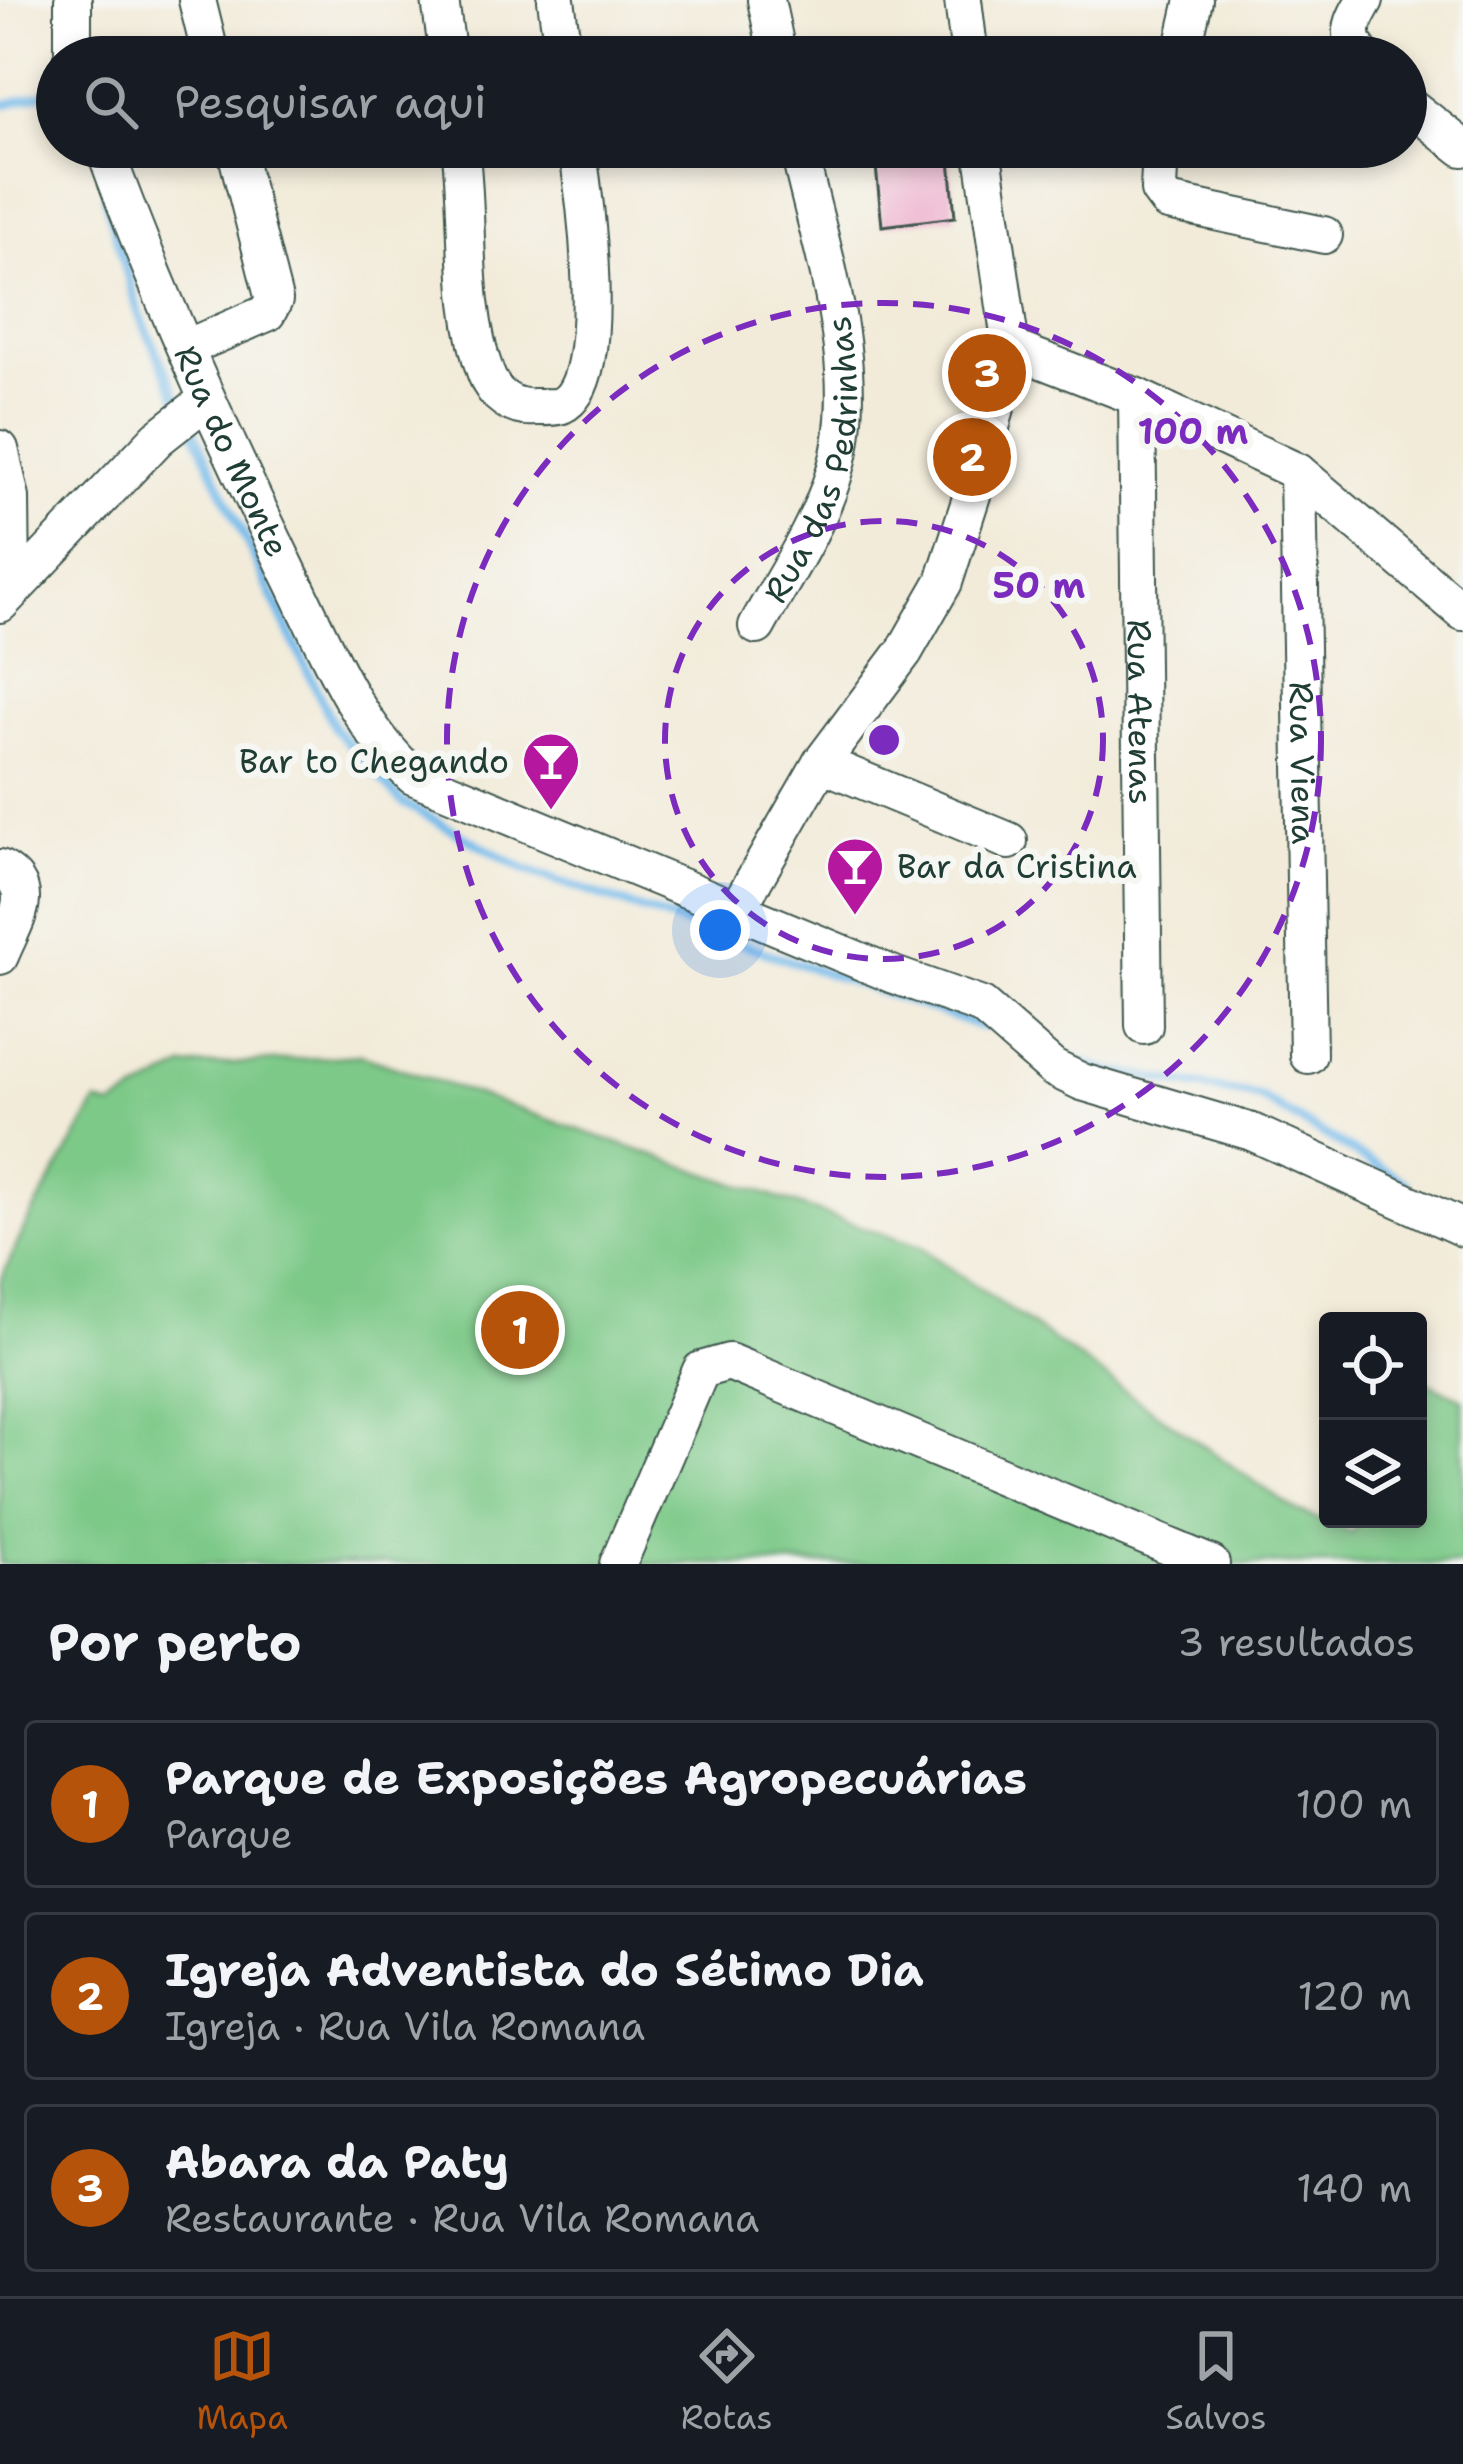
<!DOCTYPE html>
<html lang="pt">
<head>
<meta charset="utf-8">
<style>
  body { margin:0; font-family:"Shantell Sans",sans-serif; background:#242831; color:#f1f3f6 }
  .controls { position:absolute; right:36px; bottom:36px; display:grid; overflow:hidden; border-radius:12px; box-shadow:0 6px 18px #0003 }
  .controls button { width:108px; height:108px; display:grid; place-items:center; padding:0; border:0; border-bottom:3px solid #363941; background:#171b24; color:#f1f3f6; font:60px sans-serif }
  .you { position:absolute; left:720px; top:930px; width:42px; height:42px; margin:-30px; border:9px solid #fff; border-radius:50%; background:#1a73e8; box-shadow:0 0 0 18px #1a73e833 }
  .badge { display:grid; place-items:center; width:78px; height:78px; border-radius:50%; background:#b45309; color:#fff; font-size:39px; font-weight:700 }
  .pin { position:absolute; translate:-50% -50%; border:6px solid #fff; box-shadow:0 3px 12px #0006 }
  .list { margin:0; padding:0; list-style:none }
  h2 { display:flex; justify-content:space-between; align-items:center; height:156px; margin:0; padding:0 48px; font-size:51px }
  h2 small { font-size:39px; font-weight:400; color:#9ea1a6 }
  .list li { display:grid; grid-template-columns:78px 1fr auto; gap:36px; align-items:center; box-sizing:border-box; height:168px; margin:0 24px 24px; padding:0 24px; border:3px solid #363941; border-radius:12px }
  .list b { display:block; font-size:45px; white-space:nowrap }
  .list p { margin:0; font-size:39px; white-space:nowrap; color:#9ea1a6 }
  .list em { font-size:39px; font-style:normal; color:#9ea1a6 }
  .icon { flex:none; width:66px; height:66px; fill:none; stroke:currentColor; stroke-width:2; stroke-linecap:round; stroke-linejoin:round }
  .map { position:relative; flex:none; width:1463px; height:1564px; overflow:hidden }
  .search { position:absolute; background:#171b24; box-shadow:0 6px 18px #0003; left:36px; right:36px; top:36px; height:132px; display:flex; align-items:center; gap:30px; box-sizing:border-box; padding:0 42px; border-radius:66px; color:#9ea1a6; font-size:45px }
  .sheet { height:732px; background:#171b24 }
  nav { display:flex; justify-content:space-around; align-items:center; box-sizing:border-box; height:168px; border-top:3px solid #363941; background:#171b24; font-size:33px; color:#9ea1a6 }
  nav a { display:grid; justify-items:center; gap:6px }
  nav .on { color:#b45309 }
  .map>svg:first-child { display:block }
  .green { fill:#7dc988; stroke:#4e835e; stroke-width:3 }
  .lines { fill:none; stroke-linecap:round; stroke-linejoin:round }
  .stream { stroke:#72baea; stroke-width:9 }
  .building { fill:#eeabca }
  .minor-casing { stroke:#3f574d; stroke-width:40 }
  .minor { stroke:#fff; stroke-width:36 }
  .ring { fill:none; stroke:#7b2cbf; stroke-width:6; stroke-dasharray:21 15 }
  .labels { text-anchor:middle; stroke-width:12; stroke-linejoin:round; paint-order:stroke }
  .street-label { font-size:33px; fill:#1f3d34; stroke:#f6f6f2 }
  .poi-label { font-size:33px; fill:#1f3d34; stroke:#f6f6f2; text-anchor:end }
  .centre { fill:#7b2cbf; stroke:#f6f6f2; stroke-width:6 }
  .ring-label { font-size:36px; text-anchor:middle; font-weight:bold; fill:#7b2cbf; stroke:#f6f6f2; stroke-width:12; stroke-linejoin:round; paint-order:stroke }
</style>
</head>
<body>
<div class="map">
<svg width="1463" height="1564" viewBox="0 0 1463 1564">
  <rect width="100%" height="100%" fill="#f6f6f2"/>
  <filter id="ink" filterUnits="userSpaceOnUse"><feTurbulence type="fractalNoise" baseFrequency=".00833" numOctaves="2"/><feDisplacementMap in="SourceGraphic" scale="24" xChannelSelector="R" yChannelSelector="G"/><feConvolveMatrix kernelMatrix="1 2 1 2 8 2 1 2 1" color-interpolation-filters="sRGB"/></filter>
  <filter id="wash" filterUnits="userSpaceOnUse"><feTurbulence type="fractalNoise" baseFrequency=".004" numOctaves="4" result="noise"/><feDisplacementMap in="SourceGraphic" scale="48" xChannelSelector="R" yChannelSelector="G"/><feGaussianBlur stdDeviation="2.7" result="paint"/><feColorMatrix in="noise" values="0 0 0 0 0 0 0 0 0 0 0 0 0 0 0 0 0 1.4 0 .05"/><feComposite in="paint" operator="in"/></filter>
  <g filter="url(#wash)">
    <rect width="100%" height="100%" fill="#f2ebd9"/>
    <path class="green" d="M361 1055 920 1247 1295 1510 1353 1533 1358 1519H1418V1378L1463 1399V1564H0V1282L26 1225 97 1102 111 1107 184 1067Z"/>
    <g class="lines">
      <g class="stream">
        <path d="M0 106 57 90"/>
        <path d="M105 198 139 314 182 407"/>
        <path d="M190 422 335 729 402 802 523 869 983 1027"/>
        <path d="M1072 1059 1103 1070 1258 1096 1406 1183"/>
      </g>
    </g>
    <g id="blocks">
      <path class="building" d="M874 147H949L955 217 882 226Z"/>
    </g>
  </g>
  <g filter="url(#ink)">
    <use href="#blocks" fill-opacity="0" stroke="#3f574d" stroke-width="3"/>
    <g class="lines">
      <g class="minor-casing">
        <g id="minor">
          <path d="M73 0V57"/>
          <path d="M197 0 211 57"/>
          <path d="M440 0 448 57"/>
          <path d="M556 0 564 57"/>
          <path d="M766 0 778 57"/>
          <path d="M963 0 970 57"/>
          <path d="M1181 57 1194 0"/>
          <path d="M1364 57C1344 36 1352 22 1365 0"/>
          <path d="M1406 103 1463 148"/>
          <path id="s1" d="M104 147C157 293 222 435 290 575 325 646 354 722 413 776L894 975 982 1006 1053 1068 1082 1082 1252 1132 1463 1228"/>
          <path d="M460 147C470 220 460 305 486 374 494 396 513 409 535 407 542 407 556 408 562 405 611 382 584 191 577 147"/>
          <path d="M1161 147 1159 190 1168 202 1324 235"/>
          <path d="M186 348 267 313 274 300 235 147"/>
          <path d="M1011 348 1137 397 1298 472 1463 612"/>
          <path id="s2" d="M1137 397 1144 1026"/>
          <path d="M0 449 11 498 12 586"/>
          <path id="s3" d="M1298 472 1308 1055"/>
          <path d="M0 604 158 438 205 401"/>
          <path id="s4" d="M757 626C783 578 816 530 833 477 867 375 820 248 798 147"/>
          <path d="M821 763 1009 841"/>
          <path d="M0 868C40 889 13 923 0 956"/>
          <path d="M738 908 821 763 904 652 944 582 981 467 1011 348 982 147"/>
          <path d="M618 1564 701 1370 729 1362 1211 1564"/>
        </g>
      </g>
      <use href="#minor" class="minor"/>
    </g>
  </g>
  <g class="ring">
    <circle cx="884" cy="740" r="219"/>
    <circle cx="884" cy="740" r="437"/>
  </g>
  <defs>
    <g id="bar-pin" transform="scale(3)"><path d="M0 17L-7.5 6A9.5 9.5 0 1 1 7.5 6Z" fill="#b5179e" stroke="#f6f6f2"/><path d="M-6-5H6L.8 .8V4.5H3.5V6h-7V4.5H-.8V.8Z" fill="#fff"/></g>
  </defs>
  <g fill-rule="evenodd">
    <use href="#bar-pin" x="551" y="761"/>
    <use href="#bar-pin" x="855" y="866"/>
  </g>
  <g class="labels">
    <g class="street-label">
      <text dy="12" stroke="none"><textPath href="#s1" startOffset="330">Rua do Monte</textPath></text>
      <text dy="12" stroke="none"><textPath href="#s4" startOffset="180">Rua das Pedrinhas</textPath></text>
      <text dy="12" stroke="none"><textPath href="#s2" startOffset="315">Rua Atenas</textPath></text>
      <text dy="12" stroke="none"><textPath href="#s3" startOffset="291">Rua Viena</textPath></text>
    </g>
    <g class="poi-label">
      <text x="509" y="773">Bar to Chegando</text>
      <text x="897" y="878" text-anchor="start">Bar da Cristina</text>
    </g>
  </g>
  <circle cx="884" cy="740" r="18" class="centre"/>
  <g class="ring-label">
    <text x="1193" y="444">100 m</text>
    <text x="1039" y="598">50 m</text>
  </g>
</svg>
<div class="controls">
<button><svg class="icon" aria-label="locate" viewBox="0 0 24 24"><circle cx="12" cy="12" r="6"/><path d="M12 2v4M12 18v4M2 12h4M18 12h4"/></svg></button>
<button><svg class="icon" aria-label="layers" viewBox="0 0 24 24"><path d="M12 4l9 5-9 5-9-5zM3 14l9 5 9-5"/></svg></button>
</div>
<div class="you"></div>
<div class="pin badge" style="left:520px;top:1330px">1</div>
<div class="pin badge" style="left:972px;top:457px">2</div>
<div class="pin badge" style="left:987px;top:373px">3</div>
<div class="search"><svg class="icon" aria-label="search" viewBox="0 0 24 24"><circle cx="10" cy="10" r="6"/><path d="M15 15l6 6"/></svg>Pesquisar aqui</div>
</div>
<section class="sheet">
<h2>Por perto<small>3 resultados</small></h2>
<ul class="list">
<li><span class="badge">1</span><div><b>Parque de Exposições Agropecuárias</b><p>Parque</p></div><em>100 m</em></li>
<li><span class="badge">2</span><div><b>Igreja Adventista do Sétimo Dia</b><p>Igreja · Rua Vila Romana</p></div><em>120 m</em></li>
<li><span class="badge">3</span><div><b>Abara da Paty</b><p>Restaurante · Rua Vila Romana</p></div><em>140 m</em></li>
</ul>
</section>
<nav>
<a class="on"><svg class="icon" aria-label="map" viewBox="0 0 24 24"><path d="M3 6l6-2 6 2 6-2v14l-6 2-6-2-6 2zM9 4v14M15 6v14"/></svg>Mapa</a>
<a><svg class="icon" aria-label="directions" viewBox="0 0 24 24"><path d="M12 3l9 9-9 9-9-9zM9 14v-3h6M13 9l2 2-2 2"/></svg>Rotas</a>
<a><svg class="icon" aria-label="saved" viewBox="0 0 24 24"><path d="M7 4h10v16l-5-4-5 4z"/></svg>Salvos</a>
</nav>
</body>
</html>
